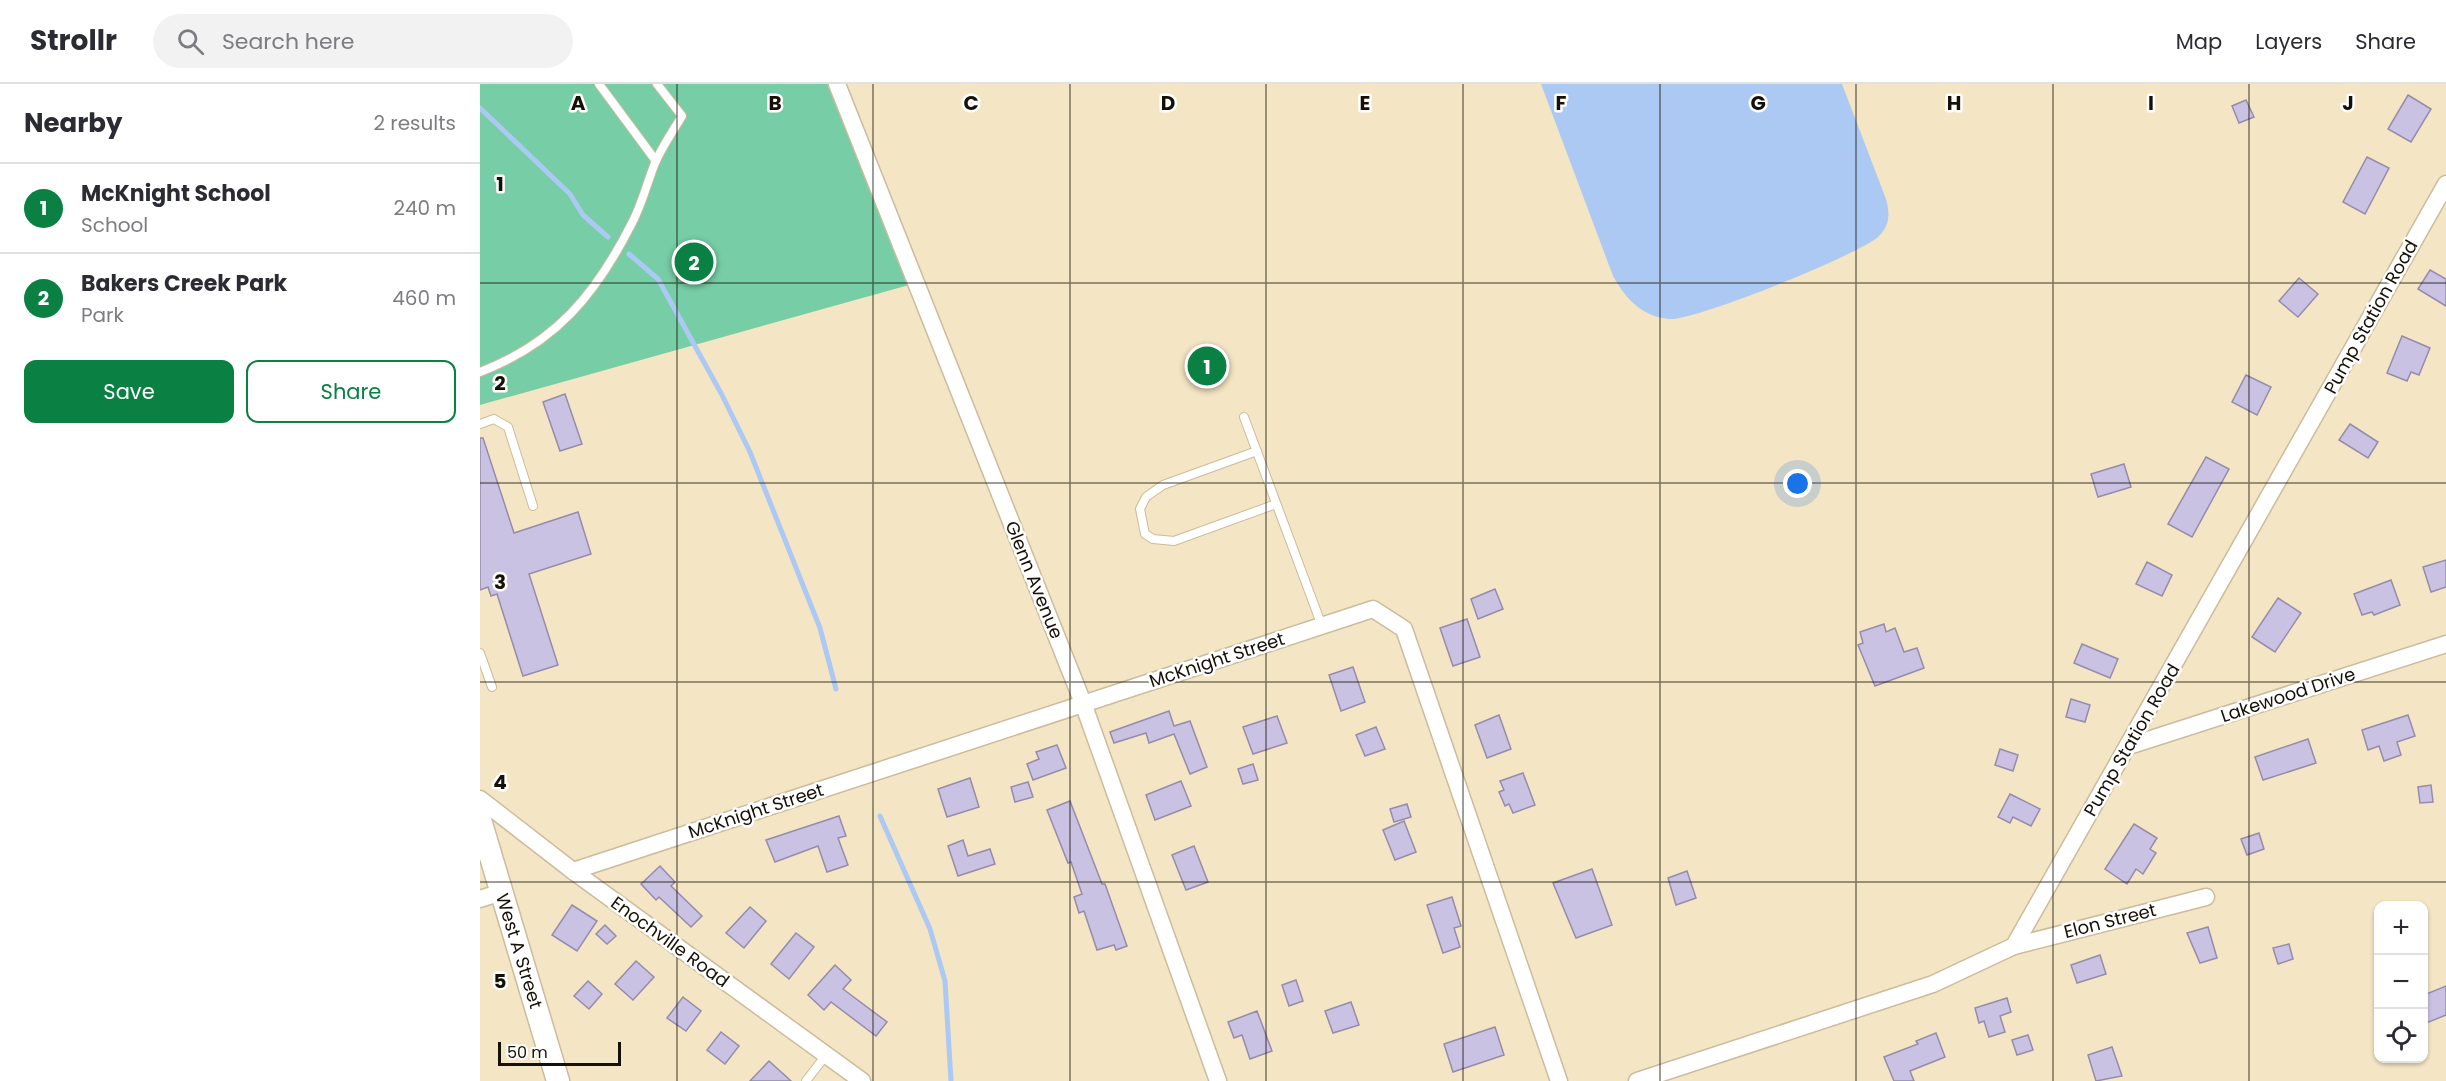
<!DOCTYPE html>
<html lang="en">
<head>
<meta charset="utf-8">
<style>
  body { margin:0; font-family:Poppins,sans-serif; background:#f2f2f3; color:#2b2b33 }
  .controls { position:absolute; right:18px; bottom:18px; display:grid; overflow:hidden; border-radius:12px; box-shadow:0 2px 4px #0004 }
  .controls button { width:54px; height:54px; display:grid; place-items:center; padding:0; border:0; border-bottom:2px solid #e1e1e2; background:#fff; color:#2b2b33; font:30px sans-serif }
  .scale { position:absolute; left:18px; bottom:15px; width:123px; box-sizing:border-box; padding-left:6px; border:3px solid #161106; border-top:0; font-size:16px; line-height:21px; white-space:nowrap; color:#161106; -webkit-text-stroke:4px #fff; paint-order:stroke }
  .you { position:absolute; left:1318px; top:400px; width:21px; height:21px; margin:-15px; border:4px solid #fff; border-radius:50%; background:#1a73e8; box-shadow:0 0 0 9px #1a73e833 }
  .badge { display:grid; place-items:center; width:39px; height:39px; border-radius:50%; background:#0b8043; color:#fff; font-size:20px; font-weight:700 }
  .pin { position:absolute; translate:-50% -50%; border:3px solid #fff; box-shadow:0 2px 6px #0006 }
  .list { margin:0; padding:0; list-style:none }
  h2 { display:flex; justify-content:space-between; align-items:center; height:78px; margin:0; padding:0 24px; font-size:26px }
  h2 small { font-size:20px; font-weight:400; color:#7c7c81 }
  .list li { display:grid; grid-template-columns:39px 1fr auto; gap:18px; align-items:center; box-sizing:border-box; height:90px; padding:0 24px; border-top:2px solid #e1e1e2 }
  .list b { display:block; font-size:22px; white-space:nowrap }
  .list p { margin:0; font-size:20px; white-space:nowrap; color:#7c7c81 }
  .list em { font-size:20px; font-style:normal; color:#7c7c81 }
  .actions { display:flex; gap:12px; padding:18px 24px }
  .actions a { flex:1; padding:14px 0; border:2px solid #0b8043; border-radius:12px; text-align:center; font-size:21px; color:#0b8043 }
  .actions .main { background:#0b8043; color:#fff }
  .icon { flex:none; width:33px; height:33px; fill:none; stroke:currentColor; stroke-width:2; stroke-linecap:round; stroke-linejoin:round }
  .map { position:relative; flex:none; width:1966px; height:997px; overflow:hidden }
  header { display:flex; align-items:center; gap:36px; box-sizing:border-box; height:84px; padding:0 30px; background:#fff; border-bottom:2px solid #e1e1e2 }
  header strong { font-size:28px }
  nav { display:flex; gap:33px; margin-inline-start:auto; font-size:21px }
  .search { width:420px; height:54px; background:#f2f2f3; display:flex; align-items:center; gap:15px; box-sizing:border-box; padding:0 21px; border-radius:33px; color:#7c7c81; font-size:22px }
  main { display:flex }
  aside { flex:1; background:#fff }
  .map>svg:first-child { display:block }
  .green { fill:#76cda6 }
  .water { fill:#acc9f3 }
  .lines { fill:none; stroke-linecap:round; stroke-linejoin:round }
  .stream { stroke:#acc9f3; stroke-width:5 }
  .building { fill:#cac2e3; stroke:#958cac; stroke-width:1.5 }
  .lane-casing { stroke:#cabc9c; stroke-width:10 }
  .street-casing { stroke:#cabc9c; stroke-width:19 }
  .secondary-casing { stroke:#cabc9c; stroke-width:25 }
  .lane { stroke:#fff; stroke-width:8 }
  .street { stroke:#fff; stroke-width:16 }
  .secondary { stroke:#fff; stroke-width:22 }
  .grid { fill:none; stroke:#161106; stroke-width:1.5; stroke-opacity:0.55 }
  .labels { text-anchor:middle; stroke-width:5; stroke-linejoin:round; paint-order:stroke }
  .street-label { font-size:18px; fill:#161106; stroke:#fff }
  .grid-label { font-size:20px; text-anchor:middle; font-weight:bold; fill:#161106; stroke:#fff; stroke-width:5; stroke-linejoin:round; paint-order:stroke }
</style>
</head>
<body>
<header>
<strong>Strollr</strong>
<div class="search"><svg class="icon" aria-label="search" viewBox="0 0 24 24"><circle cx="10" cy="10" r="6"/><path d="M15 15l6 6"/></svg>Search here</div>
<nav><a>Map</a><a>Layers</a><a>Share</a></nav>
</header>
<main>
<aside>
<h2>Nearby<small>2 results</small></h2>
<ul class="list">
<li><span class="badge">1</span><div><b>McKnight School</b><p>School</p></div><em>240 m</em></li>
<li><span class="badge">2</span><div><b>Bakers Creek Park</b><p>Park</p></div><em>460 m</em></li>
</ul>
<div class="actions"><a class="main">Save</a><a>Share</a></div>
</aside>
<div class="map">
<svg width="1966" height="997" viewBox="0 0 1966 997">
  <rect width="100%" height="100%" fill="#f4e5c4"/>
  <path class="green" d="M0 0H357L436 199 0 321Z"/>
  <path class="water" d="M1061 0H1362L1406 115C1410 130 1410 142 1398 153 1378 171 1214 237 1189 235 1161 232 1146 215 1133 192Z"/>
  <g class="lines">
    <g class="stream">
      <path d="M0 24 90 110 103 131 128 153"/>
      <path d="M149 170 178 195 242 311 270 368 340 544 356 605"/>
      <path d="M400 732 450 845 465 897 471 997"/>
    </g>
  </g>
  <g class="building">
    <path d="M1928 11 1951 25 1931 58 1908 45Z"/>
    <path d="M1766 16 1774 33 1759 39 1752 22Z"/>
    <path d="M1887 73 1909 84 1885 130 1863 118Z"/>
    <path d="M1950 186 1966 195V222L1938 205Z"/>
    <path d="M1819 194 1838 210 1818 233 1799 217Z"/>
    <path d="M1922 252 1950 264 1939 291 1931 288 1927 297 1907 289Z"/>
    <path d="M1766 291 1791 303 1777 331 1752 318Z"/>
    <path d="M85 310 102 360 80 367 63 318Z"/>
    <path d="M1870 340 1898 358 1888 374 1859 356Z"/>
    <path d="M0 354H3L34 449 98 428 111 470 49 490 78 581 43 592 17 510 11 512 8 503 0 506Z"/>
    <path d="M1726 373 1749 385 1712 453 1688 440Z"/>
    <path d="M1644 380 1651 403 1618 413 1611 390Z"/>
    <path d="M1966 476V503L1951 508 1943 483Z"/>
    <path d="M1667 478 1692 491 1682 512 1656 500Z"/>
    <path d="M1911 496 1920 521 1894 531 1892 528 1882 531 1874 510Z"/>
    <path d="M1015 505 1023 525 998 535 991 515Z"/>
    <path d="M1798 514 1821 529 1795 568 1772 553Z"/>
    <path d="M987 535 1000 573 973 582 960 544Z"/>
    <path d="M1404 540 1406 548 1415 544 1424 568 1437 564 1444 584 1395 602 1378 561 1383 559 1380 548Z"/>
    <path d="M1602 560 1638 575 1630 594 1594 579Z"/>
    <path d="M873 583 885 618 861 627 849 591Z"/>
    <path d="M1591 615 1610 621 1605 638 1586 633Z"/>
    <path d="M689 627 694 642 710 637 727 683 710 690 694 650 669 659 666 649 634 659 630 648Z"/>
    <path d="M1019 631 1031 665 1007 674 995 641Z"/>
    <path d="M1928 631 1935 652 1917 658 1921 671 1904 677 1899 662 1888 666 1882 646Z"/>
    <path d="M797 632 807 659 773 670 763 643Z"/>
    <path d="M896 643 905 665 885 672 876 651Z"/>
    <path d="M1828 655 1836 679 1783 696 1775 673Z"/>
    <path d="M577 661 586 684 553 696 547 680 559 675 556 668Z"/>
    <path d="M1520 665 1538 671 1533 687 1515 681Z"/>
    <path d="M773 680 778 696 763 700 758 685Z"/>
    <path d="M1043 689 1055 721 1033 729 1029 720 1025 722 1019 708 1024 706 1020 697Z"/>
    <path d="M490 694 499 723 467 733 458 705Z"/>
    <path d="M701 697 711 722 675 736 666 711Z"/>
    <path d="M548 698 553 713 535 718 531 703Z"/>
    <path d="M1951 701 1953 718 1940 719 1938 703Z"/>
    <path d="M1530 710 1560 725 1551 742 1533 733 1530 739 1518 733Z"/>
    <path d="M590 717 622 800H625L647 862 636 866 634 861 617 866 604 827 599 829 594 813 602 810 591 778 588 779 567 726Z"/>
    <path d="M927 720 931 733 914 738 910 725Z"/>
    <path d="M359 732 366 752 358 754 368 781 347 788 338 762 295 778 286 756Z"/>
    <path d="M924 737 936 768 915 776 903 746Z"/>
    <path d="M1654 740 1677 754 1670 765 1676 769 1663 790 1656 785 1647 800 1625 785Z"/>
    <path d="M1779 749 1784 765 1767 771 1761 755Z"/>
    <path d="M483 756 488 772 510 765 515 780 478 792 468 762Z"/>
    <path d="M714 762 728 798 706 806 692 771Z"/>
    <path d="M180 782 195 798 191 802 222 832 211 843 179 813 176 816 161 800Z"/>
    <path d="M1112 785 1132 841 1096 854 1073 799Z"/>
    <path d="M1207 787 1216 814 1196 821 1188 794Z"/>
    <path d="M972 813 981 842 974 844 980 863 963 869 947 821Z"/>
    <path d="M92 821 117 837 97 867 72 851Z"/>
    <path d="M270 823 286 837 264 864 246 849Z"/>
    <path d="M125 841 136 852 127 860 116 850Z"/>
    <path d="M1728 843 1737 874 1720 879 1707 849Z"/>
    <path d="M316 849 334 863 309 895 291 880Z"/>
    <path d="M1809 860 1813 875 1798 880 1793 864Z"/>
    <path d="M1620 871 1626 890 1597 899 1591 881Z"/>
    <path d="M156 877 174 893 153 916 135 900Z"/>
    <path d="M355 881 371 896 363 905 407 938 396 952 351 918 344 926 328 911Z"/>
    <path d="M816 896 823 917 809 922 802 901Z"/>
    <path d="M108 897 122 910 109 925 94 912Z"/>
    <path d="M1966 902V931L1944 940V911Z"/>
    <path d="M203 913 221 927 206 947 187 934Z"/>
    <path d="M1527 914 1531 928 1520 932 1525 948 1509 953 1504 937 1499 939 1495 924Z"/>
    <path d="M871 918 879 941 853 949 845 927Z"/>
    <path d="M777 927 792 967 770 975 762 951 754 954 748 938Z"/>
    <path d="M1015 943 1024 971 973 988 964 960Z"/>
    <path d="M241 948 259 962 245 980 227 966Z"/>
    <path d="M1456 949 1465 973 1430 987 1434 997H1414L1404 973 1438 960 1436 957Z"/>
    <path d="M1548 951 1553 966 1537 971 1532 956Z"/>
    <path d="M1632 963 1642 992 1616 997 1608 971Z"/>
    <path d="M289 977 311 997H270Z"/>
  </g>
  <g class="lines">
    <g class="lane-casing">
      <g id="lane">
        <path d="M119 0 176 77"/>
        <path d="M0 288C76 259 116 210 152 139 162 120 167 99 175 79 182 63 193 47 202 32L177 0"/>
        <path d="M764 333 842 542"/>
        <path d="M0 340 14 335 28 343 53 422"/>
        <path d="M777 367 683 401 666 413 660 425 665 450 673 455 694 457 796 420"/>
        <path d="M0 569 12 603"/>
        <path d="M326 997 346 971"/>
      </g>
    </g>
    <g class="street-casing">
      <g id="street">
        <path d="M357 0 603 619 738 997"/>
        <path d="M1649 662 1966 560"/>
        <path d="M0 715 93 787 382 997"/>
        <path d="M93 787 893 525 924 545 1079 997"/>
        <path d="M0 815 22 808"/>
        <path d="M1534 862 1726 813"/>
        <path d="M1157 997 1453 900 1534 862 1966 100"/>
      </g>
    </g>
    <g class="secondary-casing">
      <path id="secondary" d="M0 736 78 997"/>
    </g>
    <use href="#lane" class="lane"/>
    <use href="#street" class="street"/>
    <use href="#secondary" class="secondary"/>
  </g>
  <path class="grid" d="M197 0V997M393 0V997M590 0V997M786 0V997M983 0V997M1180 0V997M1376 0V997M1573 0V997M1769 0V997M0 199H1966M0 399H1966M0 598H1966M0 798H1966"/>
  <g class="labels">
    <g class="street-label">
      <text transform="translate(1891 233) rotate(-61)" y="6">Pump Station Road</text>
      <text transform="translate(554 496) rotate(68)" y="6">Glenn Avenue</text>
      <text transform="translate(737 576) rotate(-18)" y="6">McKnight Street</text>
      <text transform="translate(1808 611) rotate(-18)" y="6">Lakewood Drive</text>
      <text transform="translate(1652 656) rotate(-60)" y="6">Pump Station Road</text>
      <text transform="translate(276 727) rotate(-18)" y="6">McKnight Street</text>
      <text transform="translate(1630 837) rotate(-14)" y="6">Elon Street</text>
      <text transform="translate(190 858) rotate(36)" y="6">Enochville Road</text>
      <text transform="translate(39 867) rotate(73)" y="6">West A Street</text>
    </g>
  </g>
  <g class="grid-label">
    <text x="98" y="26">A</text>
    <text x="295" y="26">B</text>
    <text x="491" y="26">C</text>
    <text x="688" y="26">D</text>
    <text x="885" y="26">E</text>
    <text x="1081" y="26">F</text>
    <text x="1278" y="26">G</text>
    <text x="1474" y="26">H</text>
    <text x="1671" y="26">I</text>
    <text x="1868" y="26">J</text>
    <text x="20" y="107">1</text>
    <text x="20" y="306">2</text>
    <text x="20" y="505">3</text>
    <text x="20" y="705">4</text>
    <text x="20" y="904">5</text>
  </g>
</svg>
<div class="controls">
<button>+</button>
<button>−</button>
<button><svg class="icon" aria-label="locate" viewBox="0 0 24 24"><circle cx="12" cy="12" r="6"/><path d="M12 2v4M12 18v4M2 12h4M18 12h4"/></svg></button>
</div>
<div class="scale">50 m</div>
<div class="you"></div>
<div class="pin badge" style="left:727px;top:282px">1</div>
<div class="pin badge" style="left:214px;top:178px">2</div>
</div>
</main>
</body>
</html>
